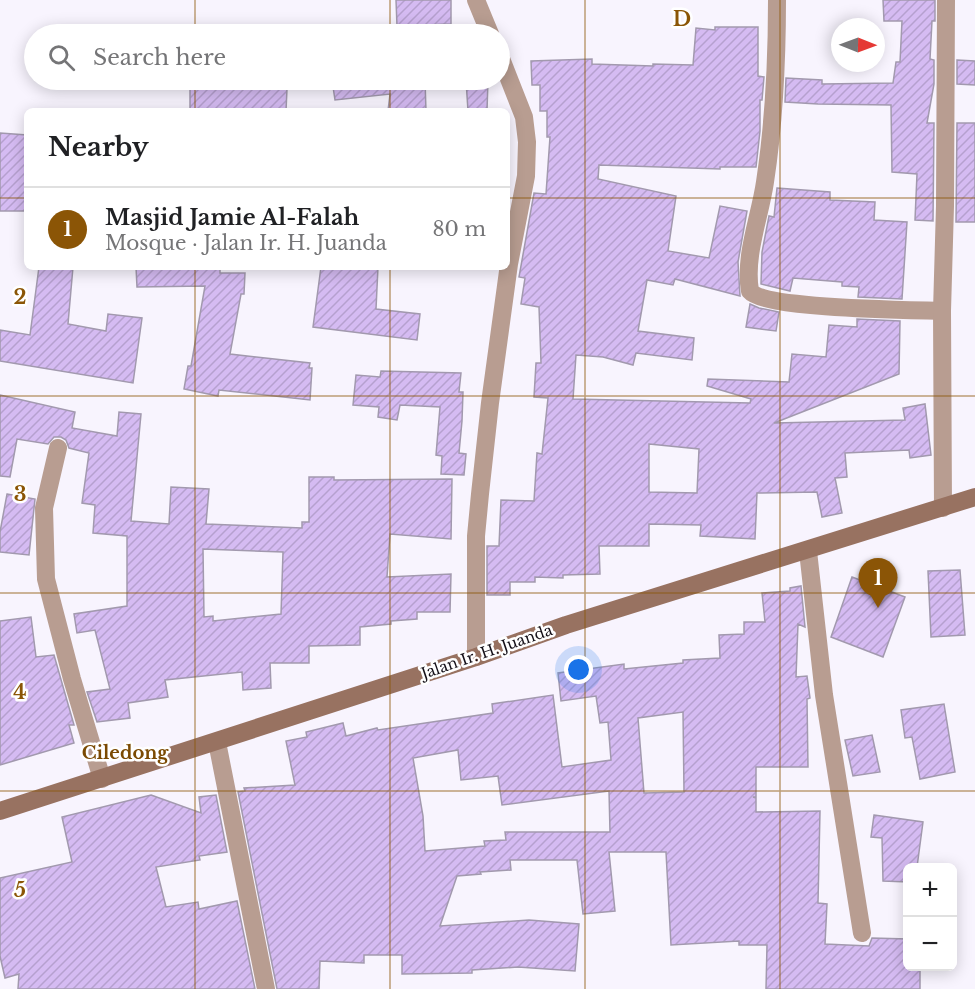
<!DOCTYPE html>
<html lang="en">
<head>
<meta charset="utf-8">
<style>
  body { margin:0; font-family:"Libre Baskerville",serif; background:#f6f6f6; color:#202124 }
  .controls { position:absolute; right:18px; bottom:18px; display:grid; overflow:hidden; border-radius:9px; box-shadow:0 3px 15px #0003 }
  .controls button { width:54px; height:54px; display:grid; place-items:center; padding:0; border:0; border-bottom:2px solid #e0e0e0; background:#fff; color:#202124; font:30px sans-serif }
  .compass { position:absolute; left:831px; top:18px; width:54px; height:54px; border-radius:50%; background:#fff; box-shadow:0 3px 15px #0003; rotate:91deg }
  .you { position:absolute; left:579px; top:670px; width:21px; height:21px; margin:-15px; border:4px solid #fff; border-radius:50%; background:#1a73e8; box-shadow:0 0 0 9px #1a73e833 }
  .badge { display:grid; place-items:center; width:39px; height:39px; border-radius:50%; background:#8b5506; color:#fff; font-size:20px; font-weight:700 }
  .pin { position:absolute; translate:-50% -50px; filter:drop-shadow(0 2px 3px #0008) }
  .pin::after { content:''; position:absolute; top:32px; width:21px; height:18px; background:inherit; clip-path:polygon(0 0,100% 0,50% 100%) }
  .list { margin:0; padding:0; list-style:none }
  h2 { display:flex; justify-content:space-between; align-items:center; height:78px; margin:0; padding:0 24px; font-size:26px }
  h2 small { font-size:20px; font-weight:400; color:#757577 }
  .list li { display:grid; grid-template-columns:39px 1fr auto; gap:18px; align-items:center; box-sizing:border-box; height:84px; padding:0 24px; border-top:2px solid #e0e0e0 }
  .list b { display:block; font-size:22px; white-space:nowrap }
  .list p { margin:0; font-size:20px; white-space:nowrap; color:#757577 }
  .list em { font-size:20px; font-style:normal; color:#757577 }
  .icon { flex:none; width:33px; height:33px; fill:none; stroke:currentColor; stroke-width:2; stroke-linecap:round; stroke-linejoin:round }
  .map { position:relative; flex:none; width:975px; height:989px; overflow:hidden }
  .search { position:absolute; background:#fff; box-shadow:0 3px 15px #0003; left:24px; top:24px; width:486px; height:66px; display:flex; align-items:center; gap:15px; box-sizing:border-box; padding:0 21px; border-radius:33px; color:#757577; font-size:22px }
  .panel { position:absolute; background:#fff; box-shadow:0 3px 15px #0003; left:24px; top:108px; width:486px; height:162px; border-radius:9px }
  .map>svg:first-child { display:block }
  .building { fill:url(#building-hatch); stroke:#a299ae; stroke-width:1.5; fill-rule:evenodd }
  .lines { fill:none; stroke-linecap:round; stroke-linejoin:round }
  .street { stroke:#b89d91; stroke-width:18 }
  .secondary { stroke:#987261; stroke-width:18 }
  .grid { fill:none; stroke:#8b5506; stroke-width:1.5; stroke-opacity:0.55 }
  .labels { text-anchor:middle; stroke-width:5; stroke-linejoin:round; paint-order:stroke }
  .street-label { font-size:15px; fill:#141018; stroke:#fff }
  .quarter-label { font-size:18px; font-weight:bold; fill:#7b4a02; stroke:#fff }
  .grid-label { font-size:20px; text-anchor:middle; font-weight:bold; fill:#8b5506; stroke:#fff; stroke-width:5; stroke-linejoin:round; paint-order:stroke }
</style>
</head>
<body>
<div class="map">
<svg width="975" height="989" viewBox="0 0 975 989">
  <defs>
    <pattern id="building-hatch" width="6" height="6" patternUnits="userSpaceOnUse" patternTransform="scale(1.5)"><rect width="6" height="6" fill="#d5bbf2"/><path d="M-1 1l2-2M0 6l6-6M5 7l2-2" fill="none" stroke="#b6a0cf"/></pattern>
  </defs>
  <rect width="100%" height="100%" fill="#f8f4fe"/>
  <g class="building">
    <path d="M396 0H451V24L397 26Z"/>
    <path d="M883 0H935V21H932L930 59 934 60V84L927 123H934L933 221 915 220 917 174 892 172 891 105 818 104 785 102 786 78 822 80V84L893 83 896 62H900L902 21H884Z"/>
    <path d="M715 27H758V76L764 77 762 100H760V131L756 167H720V169L599 165 598 179 676 196 668 251 709 258 720 206 747 211 738 262 740 296 675 279 673 285 647 280 638 331 694 338 692 360 636 353 633 365 603 357 576 355 573 399 750 403 751 399 707 386 708 379 789 382 792 354 826 357 829 325 857 327V319L900 321 899 374 774 423 905 420 903 408 925 404 931 455 910 458 909 450 845 453 847 477 835 478 842 513 822 517 817 492 757 493 755 539 700 536 701 525 649 524V546H599L600 574 563 575V578L535 577V582H510V595H487V546H499L501 500 534 501 537 453 542 454 548 398 534 397 536 363H541L539 307 521 304 525 278 519 277 534 193 546 194 550 137H547V111H540V85H532L531 61 592 59V64L653 66V64L693 65 696 28 715 30ZM649 444 699 449 697 493 649 492Z"/>
    <path d="M957 60 975 61V85L957 84Z"/>
    <path d="M332 80H425L426 111H388L390 94 335 100Z"/>
    <path d="M466 80H488L487 111H468Z"/>
    <path d="M190 81H229L228 87 287 89 286 111H190Z"/>
    <path d="M957 123H975V222H956Z"/>
    <path d="M0 133 27 135V211H0Z"/>
    <path d="M777 188 830 192V200L875 202 874 220 907 222 902 299 858 297 859 287 842 286V282L793 278 790 291 761 284 762 252 769 216 774 217Z"/>
    <path d="M39 267H73L68 324 106 331 108 314 142 318 133 383 0 361V330L30 335Z"/>
    <path d="M136 267H220V273H245L244 294H241L230 354 310 363 309 368H312L310 400 219 390 218 396 184 389 188 366H191L205 286 137 287Z"/>
    <path d="M321 267H378L376 309 420 314 417 340 313 327Z"/>
    <path d="M750 304 759 308 779 312 776 331 746 327Z"/>
    <path d="M381 371 461 373 459 392H463L462 421 459 453 466 454 464 475 441 474 442 456 436 455 440 407 400 405 397 420 378 417 379 407 353 405 356 375 380 377Z"/>
    <path d="M0 395 75 412 72 428 117 436 119 412 141 414 131 521 169 524 171 487 209 489 206 524 302 528V522H309V477H334V480L452 479 451 539 390 534 387 577 451 574 450 612H417V619L391 621V624L360 627V645L309 646V663H270L271 688 243 690 242 672 165 680 168 697 128 703 130 718 97 722 87 692 110 689 95 630 77 633 74 614 127 606V536L93 533 95 505 82 503 89 453 69 448 66 440 61 437H54L48 444 17 439 10 477 0 476ZM203 549 283 552 281 614 213 621V616L204 617Z"/>
    <path d="M7 494 35 499 29 555 0 552V532Z"/>
    <path d="M960 570 965 635 931 637 928 571Z"/>
    <path d="M852 577 905 597 883 657 831 637Z"/>
    <path d="M801 586 805 627 798 624 796 677 807 676 810 698 807 699 808 767H756V797H753L756 798V812L820 811 818 903 827 904 825 944 869 946 872 938 908 939V966H920V989H766L767 945H739V941L671 945 666 852H609L615 911 583 914 577 860H510L511 870 480 872 481 874 457 876 440 926 529 920 579 924 575 971 518 967 472 970V973L402 974V955H364V963L320 961 319 989H277L238 792 245 791 244 788 295 785 286 741 307 737 306 732 343 723 346 736 377 728 378 730 493 713 492 704 553 695 562 767 611 760 608 722 600 723 596 696 561 701 558 673 624 664V669L683 663V660L720 658 719 635 744 634V622H765L762 593 790 591V588ZM683 712 684 792 644 793 638 718ZM458 750 461 780 498 776 502 805 609 791 610 832H505L506 840 484 841 485 846 425 851 423 816 413 758Z"/>
    <path d="M31 617 36 657 54 655 74 725H69L74 743 0 765V621Z"/>
    <path d="M944 704 955 772 920 779 912 737 905 738 901 710Z"/>
    <path d="M872 735 880 772 853 776 845 740Z"/>
    <path d="M151 795 201 813 199 797 216 795 227 852 199 856 200 860 156 867 166 907 198 902 199 909 237 901 255 989H18L19 974 5 978 0 956V878L72 862 62 817Z"/>
    <path d="M874 815 923 822 917 867H908V882L883 881 882 838 871 837Z"/>
  </g>
  <g class="lines">
    <g class="street">
      <path d="M476 0 490 34"/>
      <path d="M777 0C777 60 774 123 765 182 760 217 744 255 750 291 765 309 912 310 942 311"/>
      <path d="M58 448 44 508 46 579 72 679 102 779"/>
      <path d="M943 508 942 311 945 206 946 0"/>
      <path d="M808 551 824 695 862 933"/>
      <path d="M476 657V536L480 494 490 403 509 264 526 176 527 142 524 117 500 56"/>
      <path d="M217 742 266 989"/>
    </g>
    <path class="secondary" d="M0 811 476 657 566 625 975 497"/>
  </g>
  <path class="grid" d="M195 0V34M390 0V34M585 0V989M780 0V989M195 80V111M390 80V111M0 198H27M507 198H975M195 267V989M390 267V989M0 396H975M0 593H975M0 791H975"/>
  <g class="labels">
    <g class="street-label">
      <text transform="translate(487 652) rotate(-19)" y="5">Jalan Ir. H. Juanda</text>
    </g>
    <g class="quarter-label">
      <text x="125" y="759">Ciledong</text>
    </g>
  </g>
  <g class="grid-label">
    <text x="682" y="26">D</text>
    <text x="20" y="304">2</text>
    <text x="20" y="501">3</text>
    <text x="20" y="699">4</text>
    <text x="20" y="897">5</text>
  </g>
</svg>
<div class="controls">
<button>+</button>
<button>−</button>
</div>
<svg class="compass" viewBox="-18 -18 36 36"><path d="M0-13l5 13h-10z" fill="#e53935"/><path d="M0 13l5-13h-10z" fill="#757577"/></svg>
<div class="you"></div>
<div class="pin badge" style="left:878px;top:608px">1</div>
<div class="search"><svg class="icon" aria-label="search" viewBox="0 0 24 24"><circle cx="10" cy="10" r="6"/><path d="M15 15l6 6"/></svg>Search here</div>
<section class="panel">
<h2>Nearby<small></small></h2>
<ul class="list">
<li><span class="badge">1</span><div><b>Masjid Jamie Al-Falah</b><p>Mosque · Jalan Ir. H. Juanda</p></div><em>80 m</em></li>
</ul>
</section>
</div>
</body>
</html>
